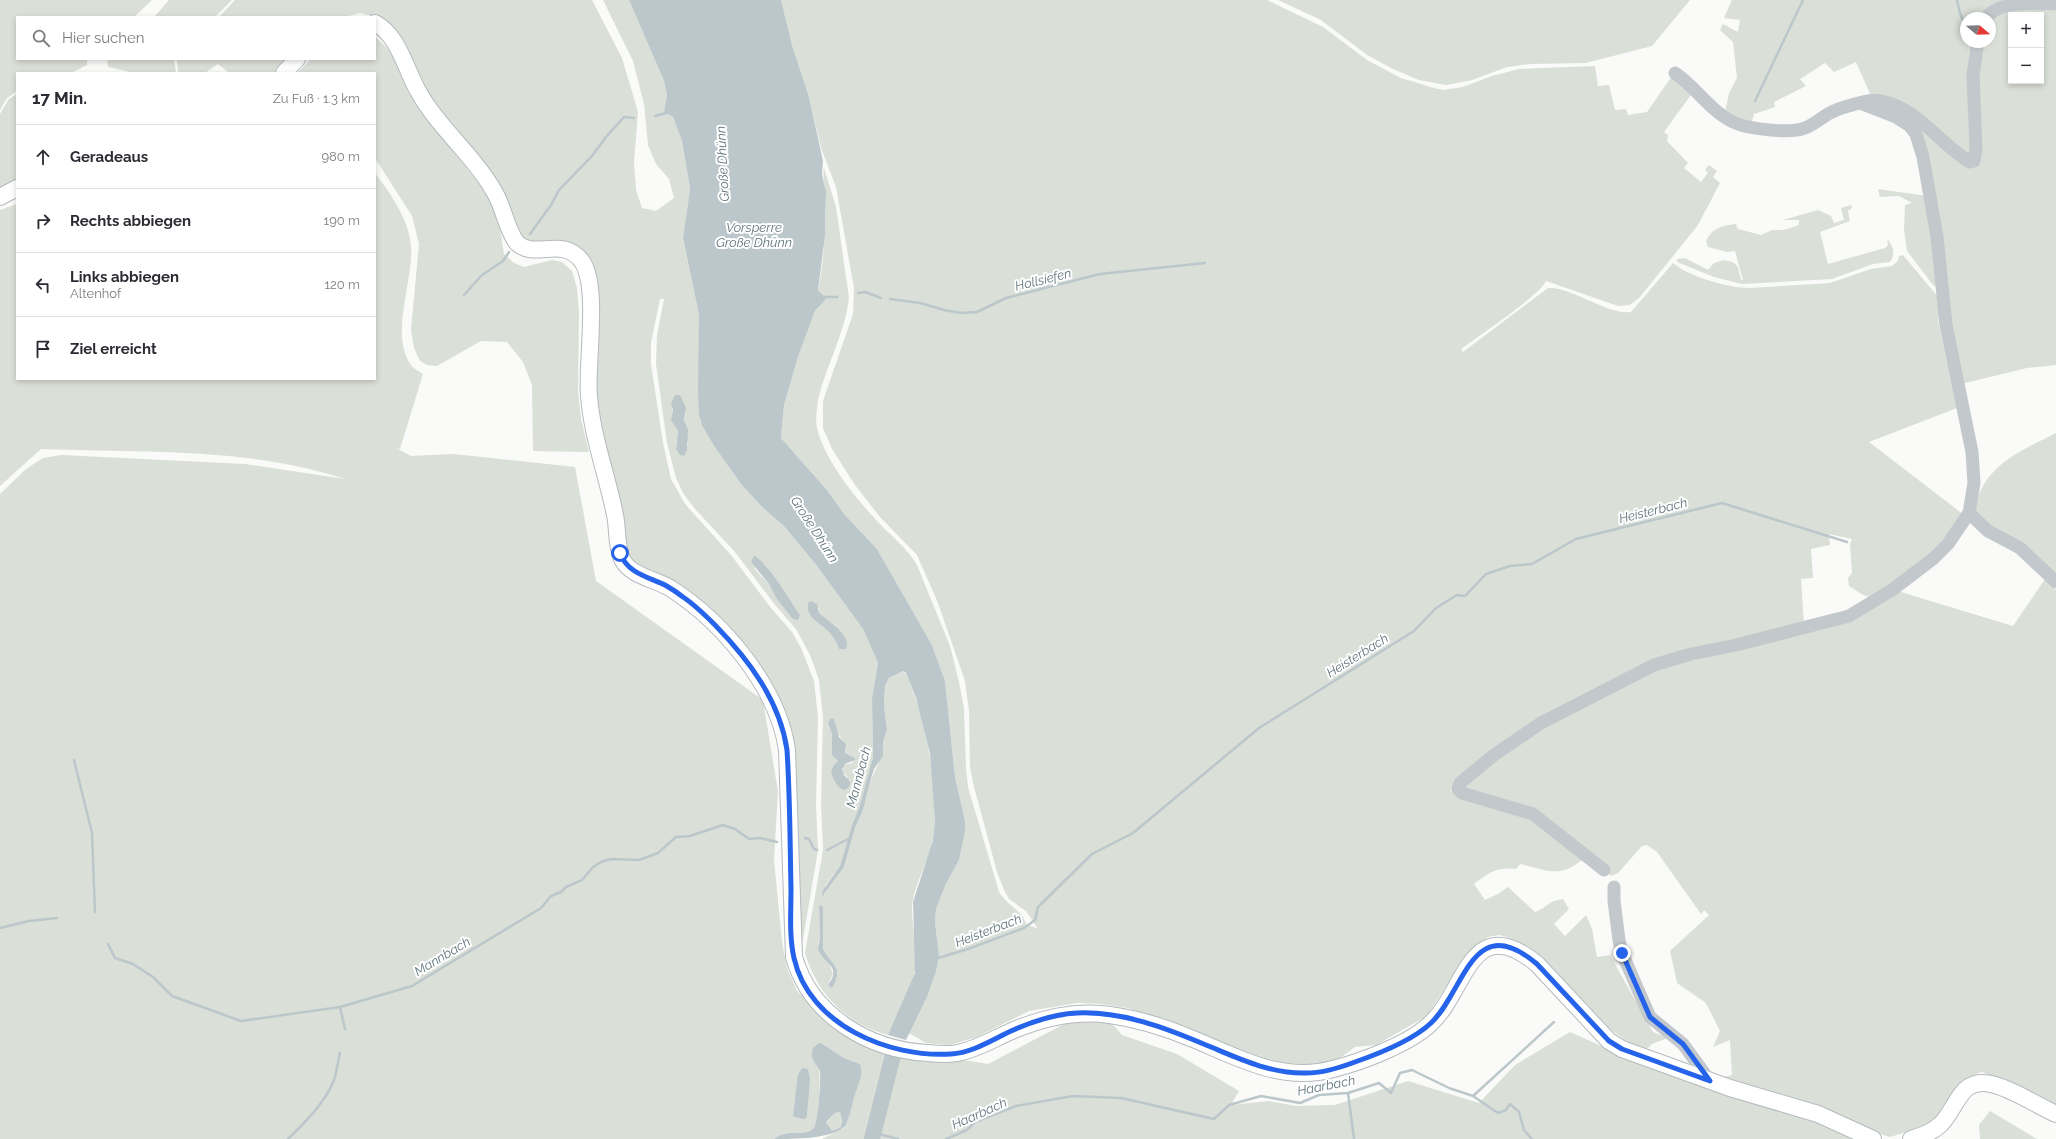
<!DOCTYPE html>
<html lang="de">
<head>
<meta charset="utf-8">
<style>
  body { margin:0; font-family:Raleway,sans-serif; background:#f2f2f3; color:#2b2b33 }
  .controls { position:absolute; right:12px; top:12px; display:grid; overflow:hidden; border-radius:0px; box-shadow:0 2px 6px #0003 }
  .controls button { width:36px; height:36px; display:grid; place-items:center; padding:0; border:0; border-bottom:1px solid #e1e1e2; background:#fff; color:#2b2b33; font:20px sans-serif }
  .compass { position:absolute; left:1960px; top:12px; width:36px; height:36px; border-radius:50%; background:#fff; box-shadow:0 2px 6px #0003; rotate:109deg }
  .stop { position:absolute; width:12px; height:12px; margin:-9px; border:3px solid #2563eb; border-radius:50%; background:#fff }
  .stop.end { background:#2563eb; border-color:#fff; box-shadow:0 1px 4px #0008 }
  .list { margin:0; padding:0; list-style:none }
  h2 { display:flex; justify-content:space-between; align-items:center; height:52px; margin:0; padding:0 16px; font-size:17px }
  h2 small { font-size:13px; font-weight:400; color:#7c7c81 }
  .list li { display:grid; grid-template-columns:26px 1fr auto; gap:12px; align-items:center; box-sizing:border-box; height:64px; padding:0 16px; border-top:1px solid #e1e1e2 }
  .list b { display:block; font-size:15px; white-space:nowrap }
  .list p { margin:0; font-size:13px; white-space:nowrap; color:#7c7c81 }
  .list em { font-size:13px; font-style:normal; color:#7c7c81 }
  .icon { flex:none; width:22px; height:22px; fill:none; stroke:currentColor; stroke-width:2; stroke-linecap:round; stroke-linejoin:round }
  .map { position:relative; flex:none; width:2056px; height:1139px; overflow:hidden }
  .search { position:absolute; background:#fff; box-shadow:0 2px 6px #0003; left:16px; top:16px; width:360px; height:44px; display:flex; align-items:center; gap:10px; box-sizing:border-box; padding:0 14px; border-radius:0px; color:#7c7c81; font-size:15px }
  .panel { position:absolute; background:#fff; box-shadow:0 2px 6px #0003; left:16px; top:72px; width:360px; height:308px; border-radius:0px }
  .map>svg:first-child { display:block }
  .green { fill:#dadfd7; fill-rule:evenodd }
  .water { fill:#bbc7cb; fill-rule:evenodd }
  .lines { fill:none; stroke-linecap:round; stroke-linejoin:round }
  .stream { stroke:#bbc7cb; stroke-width:2.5 }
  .river { stroke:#bbc7cb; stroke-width:16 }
  .major-casing { stroke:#b5babe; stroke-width:18 }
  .minor { stroke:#c3c8cc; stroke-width:13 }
  .major { stroke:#fff; stroke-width:16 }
  .route { stroke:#2563eb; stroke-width:5 }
  .labels { text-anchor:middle; stroke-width:4; stroke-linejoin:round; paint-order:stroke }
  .water-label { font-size:13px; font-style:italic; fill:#60757c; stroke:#fff }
</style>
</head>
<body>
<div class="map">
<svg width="2056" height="1139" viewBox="0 0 2056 1139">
  <rect width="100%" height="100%" fill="#fafaf8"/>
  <g class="green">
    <path d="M0 0H152L134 17H17V59H87V65L71 73H17V91L7 98 0 110Z"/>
    <path d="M169 0H232L215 17H154Z"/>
    <path d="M235 0H592L622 58 638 112 634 162 636 190 642 208 656 211 674 198 669 179 656 164 648 145 644 104 633 61 603 0H629L664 81 667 95 664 111 673 117 682 141 690 189 683 239 699 315 700 420 714 446 741 484 763 508 784 526 817 566 863 629 878 663 872 698 873 757 859 808 852 825 840 866 825 886 824 895 844 867 855 828 863 810 870 782 883 753V742L887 730 884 705 885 686 889 678 903 671C908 675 910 684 912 689 928 729 940 796 933 838 929 861 915 882 912 905 911 927 919 950 915 971 912 991 897 1016 888 1035 846 1024 817 994 805 953L823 850 821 804 823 717 819 680 810 655 796 629 775 605 735 552 695 509 683 493 676 478 667 443 656 364 657 335 664 299H660L651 343V364L663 443 671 479 685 504 731 555 771 608 792 632 801 648 814 681 818 717 816 805 818 850 802 945 799 931 793 780 747 654 630 562 597 423 591 267 524 243 377 17 360 13 344 17H219ZM671 404 686 413 684 420 688 446 677 452 676 445 678 431C669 418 675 416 671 404ZM765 564 784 593 773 589 754 568ZM808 603 819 608V613C827 620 835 623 841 634L839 649C837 643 832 634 828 630 819 622 805 617 808 603ZM828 723C835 730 849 743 845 753L855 758 852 763 843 765 842 772 847 776 843 790 832 775V769L838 761 832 754V734ZM819 907H823V949C831 964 845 968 832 987L828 985 833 974 829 962 823 957 818 944 820 937Z"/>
    <path d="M781 0H1267L1323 27 1367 60 1401 78 1434 88 1443 90 1463 87 1492 76 1519 69 1595 66 1598 86 1609 85 1615 110 1626 109 1628 115 1647 112 1672 76 1693 92 1664 132 1668 135 1667 141 1688 163 1684 168 1701 182 1708 173 1705 170 1709 165 1717 171 1713 177 1720 183 1698 225 1640 297 1630 305 1618 306 1546 281C1541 294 1476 338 1461 349L1463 352 1548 288C1571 286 1607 315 1631 312L1673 263C1689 277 1729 288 1750 288L1830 283 1871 269 1892 266 1898 261 1899 256 1903 255 1938 297 1942 317 1938 318 1939 325 1957 408 1869 442 1964 515 1933 556 1870 597 1863 595 1849 586 1848 578 1852 573 1850 544 1852 539 1829 534 1830 545 1811 549 1813 578 1801 579 1804 625 1699 649 1577 701 1455 785 1450 791 1526 813 1583 859C1560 879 1547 870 1520 864L1516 869C1495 867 1491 872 1474 884L1485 900 1498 894 1508 887 1535 912C1549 907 1547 901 1563 899L1569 909 1554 924 1565 936 1586 915 1592 929 1597 957 1610 955 1653 1032 1668 1038 1652 1044 1646 1050 1634 1046 1611 1030 1543 959 1533 950 1507 937 1499 935 1488 937 1468 952 1427 1016 1376 1045 1355 1047 1340 1058 1313 1065 1284 1063 1265 1058 1128 1008 1101 1004 1077 1003 1029 1011 977 1037 950 1045 926 1043 909 1033 927 997 936 972 939 956 935 922 936 909 945 886 959 860 965 832V821L955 777 945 681 932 645 877 549 845 515 827 490 781 438 784 405 798 357 815 311 825 300 818 290C824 260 826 229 826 199 826 188 822 179 824 168L836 207 849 298C845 333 826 366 818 400 817 409 815 419 817 428 824 459 856 499 878 522 891 536 907 548 917 565L950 646 959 682 964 709 966 768 968 787 999 892C1007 905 1023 911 1026 924L1038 929 1026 911 1009 899 1004 890 997 872 973 783 970 767 969 711 965 681 938 603 917 555 880 517 855 485 832 449 823 428V401L853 314 854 288 836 187 821 148 809 97 792 45Z"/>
    <path d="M1278 0H1690L1652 46 1586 63 1530 64 1507 67 1472 80 1446 85 1419 80 1393 69 1367 55 1321 20Z"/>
    <path d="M1732 0H2056V365L2027 368 1961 384 1921 137 1872 98 1856 62 1834 72 1825 63 1800 79 1806 86 1774 102 1775 107 1754 114 1751 124 1725 112 1729 93 1737 78 1733 42 1720 30 1723 24 1738 32 1740 20 1724 18ZM2011 15H2041V81H2011ZM1966 18H1990V42H1966Z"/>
    <path d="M375 36 391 52 408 91 421 112 485 191 499 222 504 254 514 263 524 267 552 260 562 262 572 271 577 288 579 313 578 391 581 419 589 452 533 451 532 385 523 362 507 342 481 341 437 366 427 365 420 361 414 348 411 330 419 244 412 216 375 158V73H297L311 59H375Z"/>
    <path d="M107 59H174L176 73H135L108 67Z"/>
    <path d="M177 59H291L279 73H227L228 72 218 64 205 73H178Z"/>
    <path d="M17 94V184L0 193V114L9 99Z"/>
    <path d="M375 173C390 193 409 219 411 246 414 280 389 334 411 365 414 369 420 372 423 374L400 449 396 448 411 456 453 454 575 467 596 581 763 700 778 792 774 860 782 942 787 968 797 991 812 1005 893 1055 916 1060 970 1061 988 1064 1072 1020 1106 1017 1122 1035 1177 1054 1239 1091 1231 1105 1268 1101 1296 1106 1335 1105 1408 1081 1479 1103 1515 1065 1570 1032 1610 1050 1789 1109 1863 1139H822L844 1128 860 1064 844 1058 821 1043 813 1060C816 1064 818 1067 819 1071 821 1080 818 1120 814 1128 802 1138 789 1127 774 1139H0V494L26 469 43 458 61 455 245 464 345 479C249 447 142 453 41 449L0 486V210L17 204V379H375ZM809 1071 807 1116 793 1115 795 1098Z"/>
    <path d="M1878 189 1927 196 1937 287 1933 285 1907 251 1904 230 1905 205 1912 203 1899 196 1880 197Z"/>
    <path d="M1851 205 1852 208 1848 211 1850 221 1820 232 1828 264 1885 248 1888 245 1887 239C1893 245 1896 254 1890 262L1873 264 1832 279 1742 284 1714 277 1677 262V259L1685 258 1708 270 1714 263 1724 260 1733 262 1738 267 1741 280H1743L1735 251 1727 252 1708 247 1706 241C1713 227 1722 226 1736 224L1738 229 1761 235 1772 230H1784L1799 225V220H1783L1818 210 1831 216 1834 223 1844 220 1841 208Z"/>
    <path d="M2056 433V575C2040 563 1983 529 1976 512 1974 506 1976 500 1979 495 1991 462 2027 448 2056 433Z"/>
    <path d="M2045 579 2056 590V1105L1982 1072 1968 1077 1961 1082 1937 1119 1929 1125 1890 1137 1877 1133 1818 1105 1724 1077 1732 1075 1730 1040 1713 1047 1720 1031 1706 1003 1677 983 1670 951 1709 915 1704 910 1701 914 1657 852 1647 845 1642 846 1618 873 1611 876C1574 832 1518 815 1468 793L1463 783 1495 756 1646 672 1817 627 1894 590 2013 626Z"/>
    <path d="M1990 1111 2037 1139H1980L1979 1125Z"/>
    <path d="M840 1112 842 1115 841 1127 832 1131 826 1123 835 1113Z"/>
  </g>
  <g class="water">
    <path d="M629 0H781L792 45 809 97 823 161 822 174 826 192 825 236 818 290 826 299 815 311 798 357 784 405 781 438 827 490 845 515 877 549 932 645 945 681 955 777 965 821V832L959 860 945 886 936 909 935 922 939 956 936 972 927 997 906 1040 888 1035 915 973 913 902 933 840 935 820 930 753 916 698 906 673 903 671 889 678 885 686 884 705 887 730 883 742V756L874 769 870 782 863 810 855 828 844 867 822 897 823 890 840 866 852 825 859 808 873 757 872 698 878 663 863 629 817 566 784 526 763 508 741 484 714 446 702 425 699 415 698 392 699 315 683 238 690 189 682 141 673 117 664 111 667 95 664 81Z"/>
    <path d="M675 395H680L686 408 684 420 688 430 687 450 684 456 680 455 676 449 678 431 671 420 673 410 671 404Z"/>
    <path d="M754 556C768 562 790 601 800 615L798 620 793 619 777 599 769 584 751 562Z"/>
    <path d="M811 601 817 604 819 613C827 620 853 636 846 649H839C837 643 832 634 827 630 819 622 805 617 808 603Z"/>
    <path d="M831 718 834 719 839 737 846 744 845 753 855 758V760L845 764 842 769 844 775 850 782 849 787 845 790C839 790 829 775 832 769 833 766 836 763 838 761L832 755V734L828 723Z"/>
    <path d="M821 905 823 907V949C831 964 845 968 832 988L828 985C843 966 823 964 818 949L820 937 819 907Z"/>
    <path d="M819 1043H821L844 1058 860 1064C864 1073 858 1085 855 1094 852 1104 850 1117 845 1126 834 1139 792 1139 774 1139 789 1127 803 1138 814 1128 818 1120 821 1081 820 1072 818 1065 811 1061 812 1053 812 1048 815 1046 819 1043ZM840 1112 842 1120 841 1127 832 1131 826 1122 835 1113Z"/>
    <path d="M802 1068 808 1069 810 1078 807 1116 805 1119 794 1117 793 1115 798 1075Z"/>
  </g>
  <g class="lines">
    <g class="stream">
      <path d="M1957 0 1960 13 1966 28"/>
      <path d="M1755 101 1803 0"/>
      <path d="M655 116 670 112"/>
      <path d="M530 234 551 205 559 190 592 156 606 137 624 117 634 118"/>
      <path d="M858 293 865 292 881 298"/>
      <path d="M464 295 482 275 503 261 509 252"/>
      <path d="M822 297H837"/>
      <path d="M890 299 920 303 944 310 961 313 977 312 1006 298 1100 274 1205 263"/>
      <path d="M74 760 92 833 95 912"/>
      <path d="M805 838 809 839 814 849 817 850"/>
      <path d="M827 850 850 838"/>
      <path d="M0 928 29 921 57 918"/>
      <path d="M108 944 115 958 133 964 153 977 172 996 241 1021 340 1007 412 986 541 908 551 896 561 892 566 887 582 880 593 867 603 861 612 859 639 860 658 853 676 837 690 836 723 825 735 829 749 839 760 838 777 842"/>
      <path d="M935 959 968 949 1024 928 1035 920 1038 907 1092 854 1133 833 1259 728 1414 631 1436 608 1457 595 1465 596 1486 574 1510 566 1532 564 1576 539 1722 503 1847 542"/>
      <path d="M340 1007 345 1029"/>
      <path d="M1348 1093 1354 1139"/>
      <path d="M1473 1096 1554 1022"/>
      <path d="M875 1133 898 1139"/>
      <path d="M288 1139C305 1122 325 1103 334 1080 337 1071 338 1061 340 1053"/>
      <path d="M946 1139 967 1130 975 1122 1016 1106 1073 1096 1121 1098 1214 1119 1229 1105 1261 1096 1300 1103 1319 1095 1348 1093 1379 1083 1391 1093 1400 1073 1412 1070 1449 1088 1473 1096 1498 1113 1506 1110 1510 1104 1519 1112 1524 1130 1532 1139"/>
    </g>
    <path class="river" d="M872 1139 893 1055"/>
    <g class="major-casing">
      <g id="major">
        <path d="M375 23C398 35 405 67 417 89 437 127 474 155 495 193 504 208 506 229 517 243 535 260 561 236 581 260 600 284 586 363 589 396 592 436 607 475 615 515 618 529 616 546 622 559 630 576 655 579 670 588 723 622 778 687 787 750L794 957C811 1016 869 1050 928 1053 938 1054 948 1055 958 1053 978 1049 995 1038 1014 1030 1045 1017 1077 1010 1110 1015 1139 1019 1167 1028 1193 1039 1239 1058 1282 1083 1333 1069 1361 1062 1409 1044 1430 1024 1466 992 1470 909 1537 964L1609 1041 1622 1049 1730 1088 1818 1114 1873 1139"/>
        <path d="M284 73 297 59"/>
        <path d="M0 197 17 188"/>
        <path d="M1911 1139C1922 1136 1933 1132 1941 1124 1959 1105 1960 1075 1995 1085 2016 1091 2036 1105 2056 1114"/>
      </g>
    </g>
    <g class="minor">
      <path d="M1986 18C1999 0 2036 3 2056 4"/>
      <path d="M1675 73C1696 87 1710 111 1733 122 1747 129 1790 134 1805 128 1813 125 1820 119 1828 114 1838 108 1848 106 1859 103 1867 101 1873 99 1880 101 1919 108 1938 143 1970 162L1974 161 1976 149 1973 75 1978 42"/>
      <path d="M1969 513 1988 531 2020 548 2056 582"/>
      <path d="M1604 870 1533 814 1462 793 1458 789 1460 783 1494 755 1541 723 1654 665 1691 654 1736 645 1849 616 1892 590 1934 558 1948 544 1969 513 1974 483 1972 452 1946 325 1937 237 1923 157 1916 134 1910 126 1896 117 1860 103"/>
      <path d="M1614 887V901L1619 940 1622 953 1650 1017 1683 1044 1710 1081"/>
    </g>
    <use href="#major" class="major"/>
  </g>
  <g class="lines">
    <path class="route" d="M620 553C627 573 648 577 665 585 672 589 678 593 683 597 695 605 705 615 715 625 749 660 780 701 787 750 790 796 790 843 791 889 791 912 789 936 794 958 809 1025 889 1058 951 1054 972 1053 992 1040 1011 1031 1031 1022 1055 1014 1077 1013 1122 1011 1166 1028 1206 1045 1238 1058 1268 1073 1303 1073 1321 1074 1339 1068 1355 1062 1378 1054 1413 1040 1431 1023 1465 991 1472 909 1537 964L1609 1041 1622 1049 1710 1081 1683 1044 1650 1017 1622 953"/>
  </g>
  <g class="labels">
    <g class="water-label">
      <text transform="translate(722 164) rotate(-93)" y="5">Große Dhünn</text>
      <text x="754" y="232">Vorsperre<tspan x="754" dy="15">Große Dhünn</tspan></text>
      <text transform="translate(1043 279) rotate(-14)" y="5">Hollsiefen</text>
      <text transform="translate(1653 510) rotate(-14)" y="5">Heisterbach</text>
      <text transform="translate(815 529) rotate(57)" y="5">Große Dhünn</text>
      <text transform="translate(1357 655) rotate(-32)" y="5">Heisterbach</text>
      <text transform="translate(858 777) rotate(-75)" y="5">Mannbach</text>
      <text transform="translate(988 930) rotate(-21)" y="5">Heisterbach</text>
      <text transform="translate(442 956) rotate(-31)" y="5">Mannbach</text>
      <text transform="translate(1326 1085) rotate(-11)" y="5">Haarbach</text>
      <text transform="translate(979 1113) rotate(-24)" y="5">Haarbach</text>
    </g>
  </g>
</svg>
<div class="controls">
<button>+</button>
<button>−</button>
</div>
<svg class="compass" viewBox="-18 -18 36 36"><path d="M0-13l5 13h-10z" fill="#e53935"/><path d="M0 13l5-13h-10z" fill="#7c7c81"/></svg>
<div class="stop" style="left:620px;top:553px"></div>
<div class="stop end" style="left:1622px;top:953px"></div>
<div class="search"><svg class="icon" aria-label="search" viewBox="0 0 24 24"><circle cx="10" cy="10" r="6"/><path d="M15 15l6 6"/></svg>Hier suchen</div>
<section class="panel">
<h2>17 Min.<small>Zu Fuß · 1.3 km</small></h2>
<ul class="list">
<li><svg class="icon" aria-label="ahead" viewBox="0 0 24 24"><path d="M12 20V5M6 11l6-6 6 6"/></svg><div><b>Geradeaus</b></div><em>980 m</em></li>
<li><svg class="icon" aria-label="right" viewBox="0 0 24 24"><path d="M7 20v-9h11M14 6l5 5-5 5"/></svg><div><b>Rechts abbiegen</b></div><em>190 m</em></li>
<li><svg class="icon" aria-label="left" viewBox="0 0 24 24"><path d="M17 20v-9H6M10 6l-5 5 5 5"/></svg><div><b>Links abbiegen</b><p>Altenhof</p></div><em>120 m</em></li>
<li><svg class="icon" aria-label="arrive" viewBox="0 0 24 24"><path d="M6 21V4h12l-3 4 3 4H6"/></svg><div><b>Ziel erreicht</b></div></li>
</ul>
</section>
</div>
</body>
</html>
